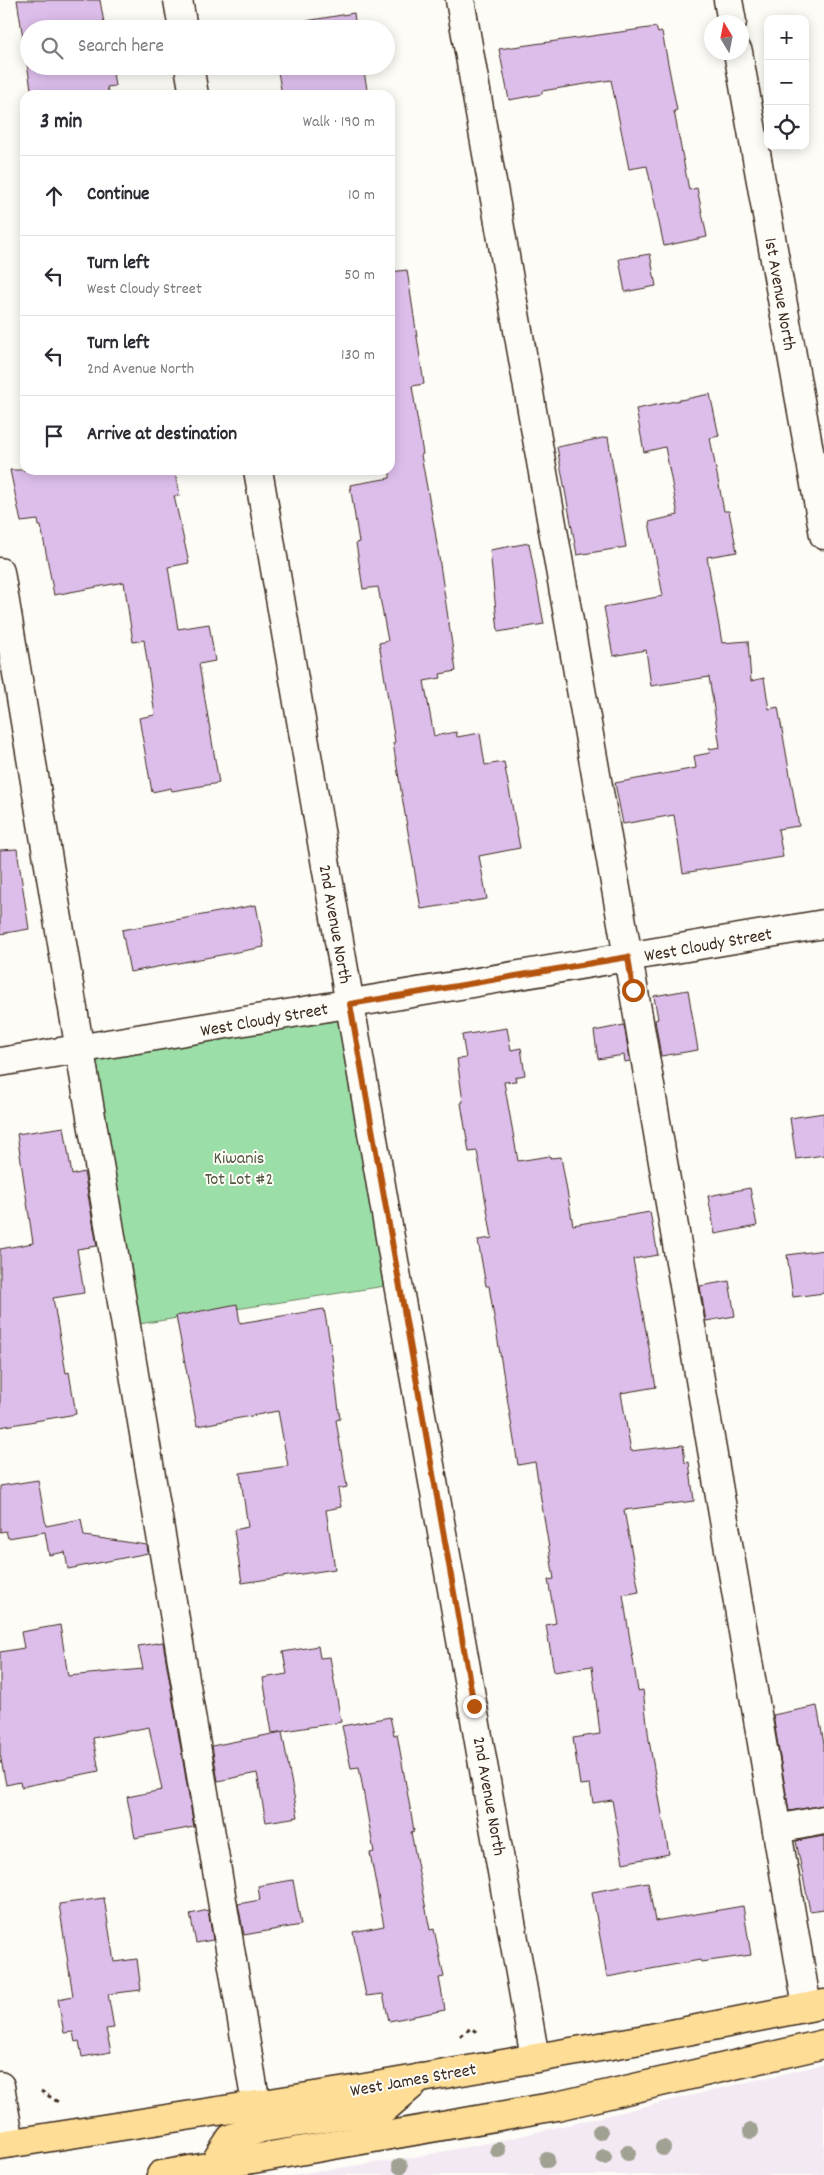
<!DOCTYPE html>
<html lang="en">
<head>
<meta charset="utf-8">
<style>
  body { margin:0; font-family:Dekko,sans-serif; background:#f2f2f3; color:#2b2b33 }
  .controls { position:absolute; right:15px; top:15px; display:grid; overflow:hidden; border-radius:10px; box-shadow:0 2px 12px #0003 }
  .controls button { width:45px; height:45px; display:grid; place-items:center; padding:0; border:0; border-bottom:1px solid #e1e1e2; background:#fff; color:#2b2b33; font:25px sans-serif }
  .compass { position:absolute; left:704px; top:15px; width:45px; height:45px; border-radius:50%; background:#fff; box-shadow:0 2px 12px #0003; rotate:350deg }
  .stop { position:absolute; width:15px; height:15px; margin:-11px; border:4px solid #b45309; border-radius:50%; background:#fff }
  .stop.end { background:#b45309; border-color:#fff; box-shadow:0 1px 5px #0008 }
  .list { margin:0; padding:0; list-style:none }
  h2 { display:flex; justify-content:space-between; align-items:center; height:65px; margin:0; padding:0 20px; font-size:21px }
  h2 small { font-size:16px; font-weight:400; color:#7c7c81 }
  .list li { display:grid; grid-template-columns:32px 1fr auto; gap:15px; align-items:center; box-sizing:border-box; height:80px; padding:0 20px; border-top:1px solid #e1e1e2 }
  .list b { display:block; font-size:19px; white-space:nowrap }
  .list p { margin:0; font-size:16px; white-space:nowrap; color:#7c7c81 }
  .list em { font-size:16px; font-style:normal; color:#7c7c81 }
  .icon { flex:none; width:28px; height:28px; fill:none; stroke:currentColor; stroke-width:2; stroke-linecap:round; stroke-linejoin:round }
  .map { position:relative; flex:none; width:824px; height:2175px; overflow:hidden }
  .search { position:absolute; background:#fff; box-shadow:0 2px 12px #0003; left:20px; top:20px; width:375px; height:55px; display:flex; align-items:center; gap:12px; box-sizing:border-box; padding:0 18px; border-radius:28px; color:#7c7c81; font-size:19px }
  .panel { position:absolute; background:#fff; box-shadow:0 2px 12px #0003; left:20px; top:90px; width:375px; height:385px; border-radius:15px }
  .map>svg:first-child { display:block }
  .built { fill:#f3e9f3 }
  .green { fill:#9cdea8; stroke:#6c8463 }
  .building { fill:#ddbeeb; stroke:#3b2a1e }
  .lines { fill:none; stroke-linecap:round; stroke-linejoin:round }
  .minor-casing { stroke:#3b2a1e; stroke-width:31 }
  .major-casing { stroke:#3b2a1e; stroke-width:31 }
  .path { stroke:#3b2a1e; stroke-width:3; stroke-dasharray:4 4; stroke-linecap:butt }
  .minor { stroke:#fdfcf7; stroke-width:28 }
  .major { stroke:#fedd96; stroke-width:28 }
  .tree { fill:#a0a192 }
  .route { stroke:#b45309; stroke-width:6 }
  .labels { text-anchor:middle; stroke-width:4; stroke-linejoin:round; paint-order:stroke }
  .street-label { font-size:18px; fill:#3b2a1e; stroke:#fdfcf7 }
  .park-label { font-size:18px; fill:#535740; stroke:#fdfcf7 }
</style>
</head>
<body>
<div class="map">
<svg width="824" height="2175" viewBox="0 0 824 2175">
  <rect width="100%" height="100%" fill="#fdfcf7"/>
  <filter id="ink" filterUnits="userSpaceOnUse"><feTurbulence type="fractalNoise" baseFrequency=".02" numOctaves="2"/><feDisplacementMap in="SourceGraphic" scale="10" xChannelSelector="R" yChannelSelector="G"/><feConvolveMatrix kernelMatrix="1 2 1 2 8 2 1 2 1" color-interpolation-filters="sRGB"/></filter>
  <g filter="url(#ink)">
    <path class="built" d="M824 2064V2175H291L415 2157 508 2139Z"/>
    <path class="green" d="M350 1004 398 1284 126 1326 80 1050Z"/>
    <g class="building">
      <path d="M17 0H100L105 29H29V66H112L115 86 107 87 109 95H32Z"/>
      <path d="M354 13 356 29 270 27Z"/>
      <path d="M656 27 658 33 662 32 677 110 674 111 689 190 697 188 707 237 664 246 647 166 629 169 611 80 542 91V94L509 100 499 49Z"/>
      <path d="M277 66H363L368 95H282Z"/>
      <path d="M650 254 656 286 625 292 619 259Z"/>
      <path d="M407 270 424 384 412 386 423 454 421 455 435 531 456 671 440 674 441 678 424 681 434 736 456 732 457 737 480 733 485 765 504 762 520 848 479 856 487 899 421 909 393 743 395 742 379 643 388 641 378 587 363 589 356 543 359 542 350 485 390 478V272Z"/>
      <path d="M710 394 719 436 710 438 724 511H729L737 552 707 557 722 643 748 641 751 681 764 678 769 709 778 707 799 826 778 829 783 857 683 873 674 815 623 824 615 783 696 768 694 756 710 753 709 749 720 747 709 677 651 686 646 650 613 656 604 607 663 596 649 522 678 515 665 447 644 452 636 409Z"/>
      <path d="M608 437 626 547 577 555 557 447Z"/>
      <path d="M10 470H175L180 495 174 496 189 563 168 567 178 629 209 624 215 661 199 664 219 783 172 791 171 788 152 792 139 718 155 715 144 640 133 642 124 582 54 595 41 526H39L38 520 21 522Z"/>
      <path d="M529 543 544 624 498 632 490 550Z"/>
      <path d="M17 849 29 929 0 934V850Z"/>
      <path d="M256 905 264 947 130 972 122 930Z"/>
      <path d="M688 990 698 1050 661 1056 655 1020 658 1019 654 996Z"/>
      <path d="M624 1025 630 1061 625 1062 624 1055 598 1059 594 1031Z"/>
      <path d="M507 1028 511 1050 521 1048 525 1075 515 1077 516 1081 504 1082 518 1161 550 1156V1158L561 1157 573 1225 650 1212 658 1255 633 1259 656 1387 621 1393 631 1451 683 1445 685 1463 689 1462 694 1501 624 1510 639 1592 623 1595 638 1691 643 1690 649 1740 669 1854 623 1863 612 1800 593 1803 590 1784 580 1785 573 1738 600 1734 592 1666 554 1672 546 1625 556 1623 548 1580 554 1579 535 1462 518 1465 489 1286H486L478 1240 492 1238 477 1151 469 1152 461 1103 463 1102 457 1059 466 1058 462 1035Z"/>
      <path d="M824 1113V1155L796 1159 790 1118Z"/>
      <path d="M64 1127 72 1175 84 1172 97 1246 77 1249 84 1293 53 1298 66 1373 69 1372 76 1414 0 1427V1249L33 1243 17 1134Z"/>
      <path d="M750 1188 757 1226 715 1234 708 1196Z"/>
      <path d="M824 1250V1293L793 1297 787 1255Z"/>
      <path d="M729 1281 735 1316 706 1321 700 1286Z"/>
      <path d="M237 1304 240 1323 324 1309 331 1348 340 1419 336 1420 347 1487 338 1489 341 1507 326 1510 335 1569 242 1583 234 1530 248 1527 240 1473 288 1466 278 1411 197 1426 176 1316Z"/>
      <path d="M38 1480 46 1526 81 1519 84 1536 147 1545 148 1553 68 1569 65 1552 49 1555 45 1532 8 1538 6 1531 0 1532V1486Z"/>
      <path d="M60 1625 68 1676 143 1669 138 1646 163 1642 194 1827 135 1838 127 1797 162 1790 149 1727 93 1738 99 1771 21 1787 20 1782 6 1785 0 1754V1652L24 1648 21 1632Z"/>
      <path d="M318 1646 320 1658 330 1657 341 1722 272 1733 263 1678 287 1674 283 1652Z"/>
      <path d="M817 1706 824 1744V1805L789 1811 773 1715Z"/>
      <path d="M390 1717 394 1735 397 1734 412 1819 414 1831 411 1832 430 1930 434 1929 444 1977 439 1978 445 2010 389 2021 383 1994 366 1996 353 1932 384 1926 370 1853 374 1852 359 1767 351 1768 342 1726Z"/>
      <path d="M282 1732 298 1817 266 1822 257 1773 218 1781 212 1746Z"/>
      <path d="M824 1836V1909L810 1911 796 1841Z"/>
      <path d="M293 1880 301 1925 244 1935 238 1904 260 1900 258 1886Z"/>
      <path d="M648 1882 655 1921 743 1906 751 1955 701 1962 700 1960 607 1977 592 1892Z"/>
      <path d="M104 1898 114 1962 137 1959 141 1990 108 1994 114 2028 106 2029 111 2052 82 2057 79 2041 75 2042 73 2032 64 2033 58 1999 73 1996 59 1904Z"/>
      <path d="M208 1910 213 1940 196 1943 190 1914Z"/>
    </g>
    <g class="lines">
      <g class="minor-casing">
        <g id="minor">
          <path d="M178 0 183 29"/>
          <path d="M460 0 628 957 807 2007"/>
          <path d="M728 0 732 22"/>
          <path d="M738 52 824 535"/>
          <path d="M189 66 194 95"/>
          <path d="M258 470 398 1284 535 2058"/>
          <path d="M0 572 256 2104"/>
          <path d="M0 1062 824 924"/>
          <path d="M777 1829 824 1820"/>
          <path d="M0 2086 10 2143"/>
        </g>
      </g>
      <g class="major-casing">
        <g id="major">
          <path d="M0 2145 353 2090 646 2039 824 2004"/>
          <path d="M212 2167 231 2138 262 2128 384 2109 420 2078"/>
          <path d="M161 2175 557 2106 824 2044"/>
        </g>
      </g>
      <g class="path">
        <path d="M460 2036 471 2028 479 2034"/>
        <path d="M41 2091 58 2102"/>
      </g>
      <use href="#minor" class="minor"/>
      <use href="#major" class="major"/>
    </g>
    <g class="tree">
      <circle cx="751" cy="2131" r="8"/>
      <circle cx="600" cy="2132" r="8"/>
      <circle cx="663" cy="2148" r="8"/>
      <circle cx="498" cy="2150" r="8"/>
      <circle cx="628" cy="2153" r="8"/>
      <circle cx="604" cy="2157" r="8"/>
      <circle cx="547" cy="2160" r="8"/>
      <circle cx="400" cy="2166" r="8"/>
    </g>
  </g>
  <g class="lines" filter="url(#ink)">
    <path class="route" d="M474 1706 350 1004 628 957 633 990"/>
  </g>
  <g class="labels">
    <g class="street-label">
      <text transform="translate(781 294) rotate(80)" y="6">1st Avenue North</text>
      <text transform="translate(336 924) rotate(80)" y="6">2nd Avenue North</text>
      <text transform="translate(708 944) rotate(-10)" y="6">West Cloudy Street</text>
      <text transform="translate(264 1019) rotate(-10)" y="6">West Cloudy Street</text>
      <text transform="translate(490 1796) rotate(80)" y="6">2nd Avenue North</text>
      <text transform="translate(413 2079) rotate(-10)" y="6">West James Street</text>
    </g>
    <g class="park-label">
      <text x="239" y="1163">Kiwanis<tspan x="239" dy="21">Tot Lot #2</tspan></text>
    </g>
  </g>
</svg>
<div class="controls">
<button>+</button>
<button>−</button>
<button><svg class="icon" aria-label="locate" viewBox="0 0 24 24"><circle cx="12" cy="12" r="6"/><path d="M12 2v4M12 18v4M2 12h4M18 12h4"/></svg></button>
</div>
<svg class="compass" viewBox="-18 -18 36 36"><path d="M0-13l5 13h-10z" fill="#e53935"/><path d="M0 13l5-13h-10z" fill="#7c7c81"/></svg>
<div class="stop" style="left:633px;top:990px"></div>
<div class="stop end" style="left:474px;top:1706px"></div>
<div class="search"><svg class="icon" aria-label="search" viewBox="0 0 24 24"><circle cx="10" cy="10" r="6"/><path d="M15 15l6 6"/></svg>Search here</div>
<section class="panel">
<h2>3 min<small>Walk · 190 m</small></h2>
<ul class="list">
<li><svg class="icon" aria-label="ahead" viewBox="0 0 24 24"><path d="M12 20V5M6 11l6-6 6 6"/></svg><div><b>Continue</b></div><em>10 m</em></li>
<li><svg class="icon" aria-label="left" viewBox="0 0 24 24"><path d="M17 20v-9H6M10 6l-5 5 5 5"/></svg><div><b>Turn left</b><p>West Cloudy Street</p></div><em>50 m</em></li>
<li><svg class="icon" aria-label="left" viewBox="0 0 24 24"><path d="M17 20v-9H6M10 6l-5 5 5 5"/></svg><div><b>Turn left</b><p>2nd Avenue North</p></div><em>130 m</em></li>
<li><svg class="icon" aria-label="arrive" viewBox="0 0 24 24"><path d="M6 21V4h12l-3 4 3 4H6"/></svg><div><b>Arrive at destination</b></div></li>
</ul>
</section>
</div>
</body>
</html>
